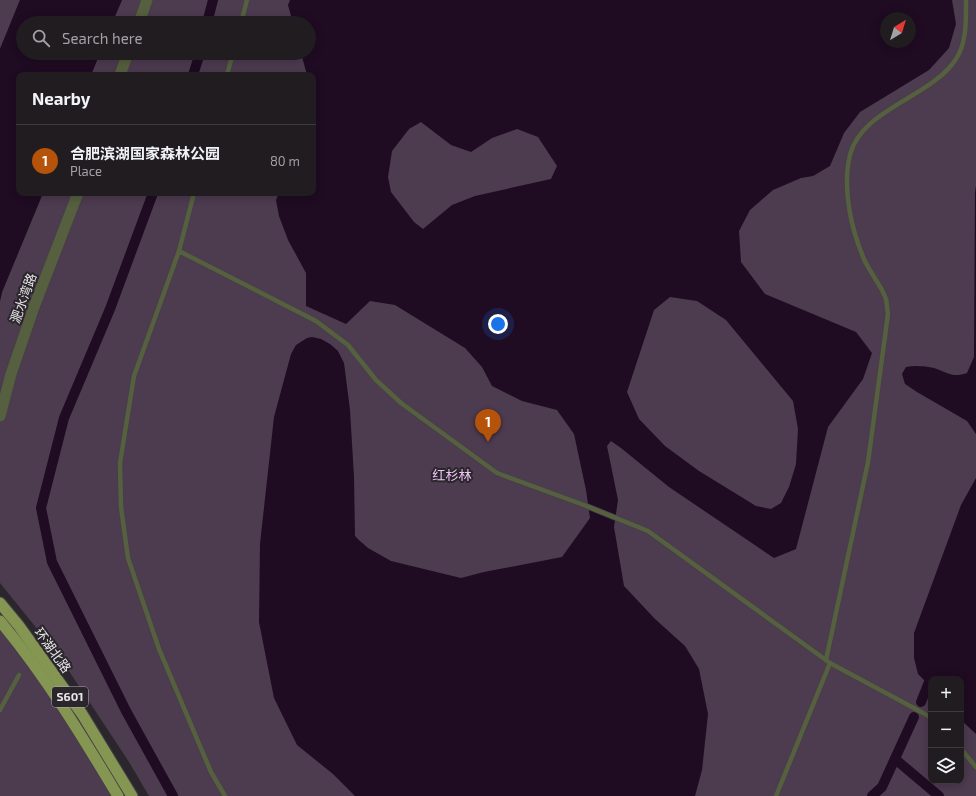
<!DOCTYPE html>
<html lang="en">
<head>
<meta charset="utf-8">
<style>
  body { margin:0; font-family:"Exo 2","Noto Sans SC",sans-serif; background:#2d292d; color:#f1f3f6 }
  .controls { position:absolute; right:12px; bottom:12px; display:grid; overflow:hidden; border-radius:8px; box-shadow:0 2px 10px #0003 }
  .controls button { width:36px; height:36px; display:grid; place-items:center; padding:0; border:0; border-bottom:1px solid #3d3a3e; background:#201c20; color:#f1f3f6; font:20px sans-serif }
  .compass { position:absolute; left:880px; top:12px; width:36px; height:36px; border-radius:50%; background:#201c20; box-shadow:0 2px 10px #0003; rotate:38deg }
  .you { position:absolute; left:498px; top:324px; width:14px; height:14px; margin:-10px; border:3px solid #fff; border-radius:50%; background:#1a73e8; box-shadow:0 0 0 6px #1a73e833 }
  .badge { display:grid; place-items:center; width:26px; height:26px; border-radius:50%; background:#b45309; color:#fff; font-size:13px; font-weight:700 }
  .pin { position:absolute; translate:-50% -33px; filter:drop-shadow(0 1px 2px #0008) }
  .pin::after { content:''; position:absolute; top:21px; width:14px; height:12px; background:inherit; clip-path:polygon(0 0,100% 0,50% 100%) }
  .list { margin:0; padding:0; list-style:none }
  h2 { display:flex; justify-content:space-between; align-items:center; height:52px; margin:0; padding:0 16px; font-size:17px }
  h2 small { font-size:13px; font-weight:400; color:#a2a1a5 }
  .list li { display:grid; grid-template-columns:26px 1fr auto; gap:12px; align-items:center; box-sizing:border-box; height:72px; padding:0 16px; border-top:1px solid #3d3a3e }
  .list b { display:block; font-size:15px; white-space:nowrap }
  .list p { margin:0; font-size:13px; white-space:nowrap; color:#a2a1a5 }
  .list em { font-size:13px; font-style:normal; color:#a2a1a5 }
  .icon { flex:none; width:22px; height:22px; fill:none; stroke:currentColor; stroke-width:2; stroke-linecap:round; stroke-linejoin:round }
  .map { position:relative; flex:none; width:976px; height:796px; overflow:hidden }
  .search { position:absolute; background:#201c20; box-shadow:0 2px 10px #0003; left:16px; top:16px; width:300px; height:44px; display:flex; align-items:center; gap:10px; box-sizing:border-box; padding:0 14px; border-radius:22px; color:#a2a1a5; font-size:15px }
  .panel { position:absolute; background:#201c20; box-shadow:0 2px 10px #0003; left:16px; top:72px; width:300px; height:124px; border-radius:8px }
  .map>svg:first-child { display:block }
  .green { fill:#4d3b50; fill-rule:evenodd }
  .water { fill:#1f0b22; fill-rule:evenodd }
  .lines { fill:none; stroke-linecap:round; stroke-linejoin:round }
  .canal { stroke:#1f0b22; stroke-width:10 }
  .service-casing { stroke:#454146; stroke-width:6 }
  .tertiary-casing { stroke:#454146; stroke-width:13 }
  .primary-casing { stroke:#454146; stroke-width:13 }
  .service { stroke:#565f3f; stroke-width:4.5 }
  .tertiary { stroke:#565f3f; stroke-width:11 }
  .primary { stroke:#849652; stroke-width:11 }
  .labels { text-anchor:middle; stroke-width:4; stroke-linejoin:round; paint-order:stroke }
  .shield { fill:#2a262b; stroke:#afacb0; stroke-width:1 }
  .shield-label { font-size:12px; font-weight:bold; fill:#e8e5e9 }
  .street-label { font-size:13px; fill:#e8e5e9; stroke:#2a262b }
  .park-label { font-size:13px; fill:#efc4f7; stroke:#2a262b }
</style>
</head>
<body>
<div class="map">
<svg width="976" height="796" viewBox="0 0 976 796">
  <rect width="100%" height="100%" fill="#2a262b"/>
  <g class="green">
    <path d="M0 0H20L0 49Z"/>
    <path d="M122 0H976V796H149L129 762 59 656 0 583V301L2 292 43 193H313V75H91L100 53H309V23H112ZM886 18H910V42H886ZM931 679H961V781H931Z"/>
    <path d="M0 621 118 796H0Z"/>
  </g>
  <g class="water">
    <path d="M20 0H122L112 23H23V53H100L91 75H19V193H43L2 292 0 301V49Z"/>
    <path d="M290 0H952L956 24 949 48 929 70 860 112 844 133 830 166 813 176 801 178 773 190 750 210 739 231 741 262 765 294 856 332 872 353 863 379 828 427 796 549 774 558 669 487 621 448 611 441 607 446 618 500 614 527 624 586 655 619 685 646 699 669 708 714 702 770 695 796H355L333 774 297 745 274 698 259 622 260 544 274 417 291 354 296 345 307 338 312 337 321 339 330 344 338 351 344 363 350 410 354 477 355 536 360 541 368 548 391 561 461 578 484 572 562 557 590 518 586 490 574 434 557 410 522 401 492 386 482 367 465 348 395 305 370 301 346 324 306 306V273L288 240 279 216 276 200 279 193H313V75H307L301 53H309V23H293L288 5ZM886 18H910V42H886ZM421 122 451 145 471 152 492 138 517 129 538 137 557 166 551 179 475 196 452 205 423 229 414 222 391 192 388 177 392 151 409 129ZM670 297 697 301 726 320 793 401 798 429 796 464 789 487 781 503 771 509 756 506 699 471 665 446 639 419 627 392 654 310Z"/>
    <path d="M976 186V434L967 421 917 392 905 384 902 374 906 367C915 365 925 366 934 368 948 373 953 378 967 373L974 357 975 192Z"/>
    <path d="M976 478V734L961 720V679H931V687L918 674 914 658V633L961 505Z"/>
  </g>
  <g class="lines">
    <g class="canal">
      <path d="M207 23 213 0"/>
      <path d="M193 75 200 53"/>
      <path d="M153 193 110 309 64 418 41 508 52 562 126 711 173 796"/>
      <path d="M921 702 933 672"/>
      <path d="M895 759 939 796"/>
      <path d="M872 796 882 787 914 717"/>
    </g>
    <g class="service-casing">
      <g id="service">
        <path d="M241 23 247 0"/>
        <path d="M227 75 233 53"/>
        <path d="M179 251 194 193"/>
        <path d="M826 660 868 462 888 314C887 309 887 304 886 299 881 285 870 273 864 259 851 229 842 188 850 155 861 109 932 97 956 59 967 42 966 20 966 0"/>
        <path d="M0 710 19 675"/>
        <path d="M961 749 976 767"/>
        <path d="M225 796 211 772 159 649 128 558 121 507 120 463 134 376 179 251 316 321 348 345 376 380 401 403 497 473 584 505 648 531 830 663 925 714 931 718"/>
        <path d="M776 796 830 663"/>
      </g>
    </g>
    <g class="tertiary-casing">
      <g id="tertiary">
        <path d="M139 23 147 0"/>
        <path d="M120 75 128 53"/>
        <path d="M0 416 11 374 34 307 78 193"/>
      </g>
    </g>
    <g class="primary-casing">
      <g id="primary">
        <path d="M0 603 19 626 82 714 132 796"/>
        <path d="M0 621C45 675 82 736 118 796"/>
      </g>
    </g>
    <use href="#service" class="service"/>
    <use href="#tertiary" class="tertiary"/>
    <use href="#primary" class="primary"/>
  </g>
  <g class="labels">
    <rect class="shield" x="52" y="687" width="36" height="20" rx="3"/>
    <g class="shield-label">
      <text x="70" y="701">S601</text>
    </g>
    <g class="street-label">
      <text transform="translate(23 298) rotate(-70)" y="5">淝水湾路</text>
      <text transform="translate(53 650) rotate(54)" y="5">环湖北路</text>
    </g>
    <g class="park-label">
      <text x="452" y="480">红杉林</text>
    </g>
  </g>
</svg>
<div class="controls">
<button>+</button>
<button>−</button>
<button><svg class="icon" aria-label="layers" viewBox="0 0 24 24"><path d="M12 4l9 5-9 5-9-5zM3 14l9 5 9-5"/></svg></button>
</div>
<svg class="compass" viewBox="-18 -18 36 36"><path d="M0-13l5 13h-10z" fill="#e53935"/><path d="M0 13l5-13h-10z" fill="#a2a1a5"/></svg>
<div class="you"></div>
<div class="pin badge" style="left:488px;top:442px">1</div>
<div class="search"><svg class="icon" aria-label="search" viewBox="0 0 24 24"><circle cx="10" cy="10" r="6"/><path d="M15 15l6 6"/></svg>Search here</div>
<section class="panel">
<h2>Nearby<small></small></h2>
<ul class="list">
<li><span class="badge">1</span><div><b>合肥滨湖国家森林公园</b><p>Place</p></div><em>80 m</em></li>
</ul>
</section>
</div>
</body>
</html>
